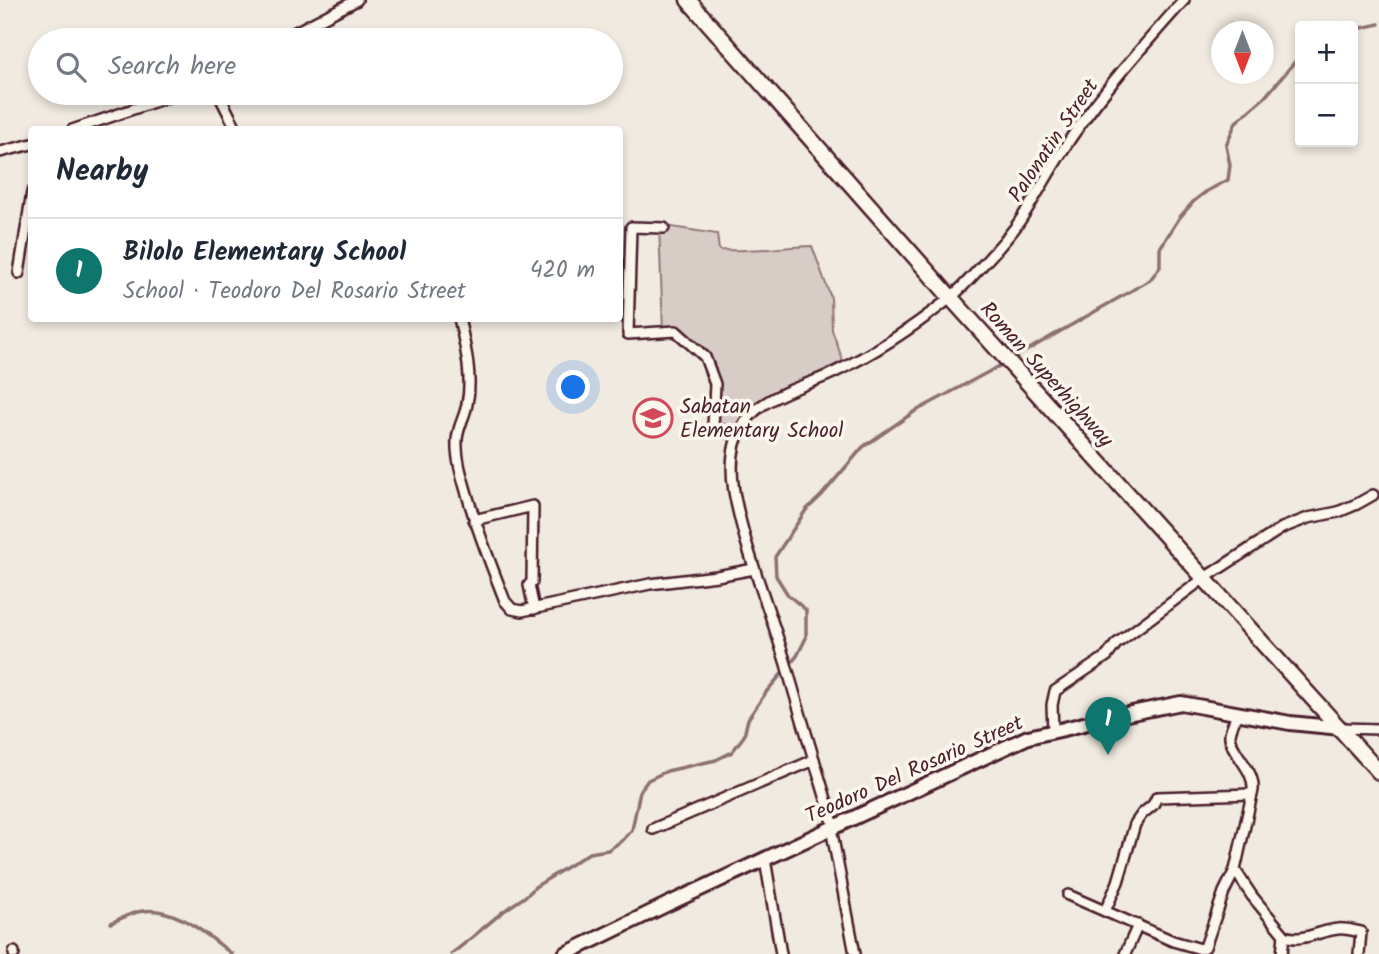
<!DOCTYPE html>
<html lang="en">
<head>
<meta charset="utf-8">
<style>
  body { margin:0; font-family:Kalam,sans-serif; background:#f6f6f7; color:#1f2937 }
  .controls { position:absolute; right:21px; top:21px; display:grid; overflow:hidden; border-radius:7px; box-shadow:0 4px 10px #0003 }
  .controls button { width:63px; height:63px; display:grid; place-items:center; padding:0; border:0; border-bottom:2px solid #e0e1e3; background:#fff; color:#1f2937; font:35px sans-serif }
  .compass { position:absolute; left:1211px; top:21px; width:63px; height:63px; border-radius:50%; background:#fff; box-shadow:0 4px 10px #0003; rotate:180deg }
  .you { position:absolute; left:574px; top:388px; width:24px; height:24px; margin:-18px; border:5px solid #fff; border-radius:50%; background:#1a73e8; box-shadow:0 0 0 10px #1a73e833 }
  .badge { display:grid; place-items:center; width:46px; height:46px; border-radius:50%; background:#0f766e; color:#fff; font-size:23px; font-weight:700 }
  .pin { position:absolute; translate:-50% -58px; filter:drop-shadow(0 2px 4px #0008) }
  .pin::after { content:''; position:absolute; top:37px; width:24px; height:21px; background:inherit; clip-path:polygon(0 0,100% 0,50% 100%) }
  .list { margin:0; padding:0; list-style:none }
  h2 { display:flex; justify-content:space-between; align-items:center; height:91px; margin:0; padding:0 28px; font-size:30px }
  h2 small { font-size:23px; font-weight:400; color:#747a83 }
  .list li { display:grid; grid-template-columns:46px 1fr auto; gap:21px; align-items:center; box-sizing:border-box; height:105px; padding:0 28px; border-top:2px solid #e0e1e3 }
  .list b { display:block; font-size:26px; white-space:nowrap }
  .list p { margin:0; font-size:23px; white-space:nowrap; color:#747a83 }
  .list em { font-size:23px; font-style:normal; color:#747a83 }
  .icon { flex:none; width:38px; height:38px; fill:none; stroke:currentColor; stroke-width:2; stroke-linecap:round; stroke-linejoin:round }
  .map { position:relative; flex:none; width:1379px; height:954px; overflow:hidden }
  .search { position:absolute; background:#fff; box-shadow:0 4px 10px #0003; left:28px; top:28px; width:595px; height:77px; display:flex; align-items:center; gap:18px; box-sizing:border-box; padding:0 24px; border-radius:38px; color:#747a83; font-size:26px }
  .panel { position:absolute; background:#fff; box-shadow:0 4px 10px #0003; left:28px; top:126px; width:595px; height:196px; border-radius:7px }
  .map>svg:first-child { display:block }
  .green { fill:#d8ccc6; stroke:#917678; stroke-width:2 }
  .lines { fill:none; stroke-linecap:round; stroke-linejoin:round }
  .stream { stroke:#8c6f72; stroke-width:3.5 }
  .street-casing { stroke:#4a1f2b; stroke-width:14 }
  .secondary-casing { stroke:#4a1f2b; stroke-width:18 }
  .primary-casing { stroke:#4a1f2b; stroke-width:19 }
  .street { stroke:#fbf7ec; stroke-width:9 }
  .secondary { stroke:#fbf7ec; stroke-width:12 }
  .primary { stroke:#fbf7ec; stroke-width:14 }
  .labels { text-anchor:middle; stroke-width:7; stroke-linejoin:round; paint-order:stroke }
  .street-label { font-size:21px; fill:#4a1f2b; stroke:#fbf7ec }
  .poi-label { font-size:21px; fill:#4a1f2b; stroke:#fbf7ec; text-anchor:start }
</style>
</head>
<body>
<div class="map">
<svg width="1379" height="954" viewBox="0 0 1379 954">
  <rect width="100%" height="100%" fill="#f0eae0"/>
  <filter id="ink" filterUnits="userSpaceOnUse"><feTurbulence type="fractalNoise" baseFrequency=".0143" numOctaves="2"/><feDisplacementMap in="SourceGraphic" scale="14" xChannelSelector="R" yChannelSelector="G"/><feConvolveMatrix kernelMatrix="1 2 1 2 8 2 1 2 1" color-interpolation-filters="sRGB"/></filter>
  <g filter="url(#ink)">
    <path class="green" d="M659 225 717 234 719 250C750 252 781 247 812 246L831 298 832 330 843 361 773 396 735 433 715 425 716 388 710 356 701 352 676 329 663 331Z"/>
    <g class="lines">
      <g class="stream">
        <path d="M1353 30 1379 24"/>
        <path d="M1012 359 1150 280 1160 267V248L1180 217 1194 201 1207 191 1228 180 1230 165 1226 145 1236 122 1265 97 1300 56"/>
        <path d="M111 923C119 919 128 915 137 912 172 903 206 934 232 954"/>
        <path d="M451 954C470 940 486 925 504 911 515 902 527 898 535 887L589 853 608 850 623 840 632 830 640 791 648 780 667 771 716 760 732 752 744 736 748 719 767 691 797 656 806 638V610L788 595 776 576 775 557 806 510 821 496 863 447 914 412 1005 363"/>
      </g>
      <g class="street-casing">
        <g id="street">
          <path d="M280 40 357 0"/>
          <path d="M218 93 237 130"/>
          <path d="M72 130 180 93"/>
          <path d="M0 152 32 144"/>
          <path d="M664 228 631 227 628 334 676 331 705 357 715 384 713 427 738 436"/>
          <path d="M19 273 32 192"/>
          <path d="M459 318C465 345 473 377 467 404 465 417 457 428 457 441 456 458 462 477 467 494 477 530 491 565 505 601L512 609 522 611 650 584 717 576 754 569"/>
          <path d="M474 520 533 506 532 582 529 585 534 609"/>
          <path d="M1341 728 1379 729"/>
          <path d="M1053 731 1052 705 1055 691 1107 656 1116 644 1203 579 1282 528 1308 518 1338 512 1357 504 1373 495"/>
          <path d="M834 826C818 772 801 718 786 664 773 621 757 580 745 538 737 508 727 475 735 444 740 428 747 416 761 406 782 391 810 384 833 373 873 354 915 326 949 299 960 290 970 279 979 269 992 255 1006 240 1017 225 1037 196 1053 164 1073 135 1106 87 1145 44 1184 0"/>
          <path d="M831 828 855 954"/>
          <path d="M653 829 814 760"/>
          <path d="M765 859 781 954"/>
          <path d="M1235 870 1252 896 1285 936C1301 943 1321 930 1338 929 1346 928 1354 931 1361 932L1359 954"/>
          <path d="M1068 895 1173 941 1201 949 1205 947 1224 892 1235 870 1253 790C1255 768 1228 751 1230 734 1231 727 1235 720 1238 713"/>
          <path d="M1105 911 1118 882 1135 824 1142 814 1153 805 1157 797 1252 794"/>
          <path d="M14 952V954"/>
          <path d="M1125 954 1138 925"/>
          <path d="M1282 954 1284 935"/>
        </g>
      </g>
      <g class="secondary-casing">
        <path id="secondary" d="M565 954 668 904 1028 737 1064 729 1107 718 1181 703 1290 723 1341 728"/>
      </g>
      <g class="primary-casing">
        <path id="primary" d="M688 0 951 298 1379 772"/>
      </g>
      <use href="#street" class="street"/>
      <use href="#secondary" class="secondary"/>
      <use href="#primary" class="primary"/>
    </g>
  </g>
  <defs>
    <g id="school-ring" transform="scale(2.0125)"><circle r="9.5" fill="#fbf7ec" stroke="#d1495b" stroke-width="1.5"/><path d="M0-5L7-2L0 1L-7-2ZM-4 1L0 2.5L4 1V4Q0 6-4 4Z" fill="#d1495b"/></g>
  </defs>
  <g fill-rule="evenodd">
    <use href="#school-ring" x="653" y="418"/>
  </g>
  <g class="labels">
    <g class="street-label">
      <text transform="translate(1053 140) rotate(-56)" y="7">Palonatin Street</text>
      <text transform="translate(1047 374) rotate(48)" y="7">Roman Superhighway</text>
      <text transform="translate(914 769) rotate(-24)" y="7">Teodoro Del Rosario Street</text>
    </g>
    <g class="poi-label">
      <text x="680" y="413">Sabatan<tspan x="680" dy="24">Elementary School</tspan></text>
    </g>
  </g>
</svg>
<div class="controls">
<button>+</button>
<button>−</button>
</div>
<svg class="compass" viewBox="-18 -18 36 36"><path d="M0-13l5 13h-10z" fill="#e53935"/><path d="M0 13l5-13h-10z" fill="#747a83"/></svg>
<div class="you"></div>
<div class="pin badge" style="left:1108px;top:755px">1</div>
<div class="search"><svg class="icon" aria-label="search" viewBox="0 0 24 24"><circle cx="10" cy="10" r="6"/><path d="M15 15l6 6"/></svg>Search here</div>
<section class="panel">
<h2>Nearby<small></small></h2>
<ul class="list">
<li><span class="badge">1</span><div><b>Bilolo Elementary School</b><p>School · Teodoro Del Rosario Street</p></div><em>420 m</em></li>
</ul>
</section>
</div>
</body>
</html>
